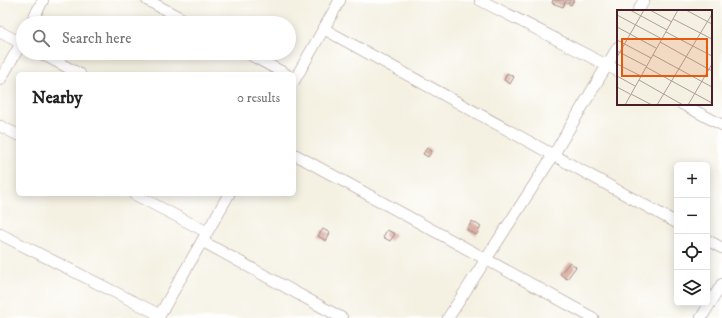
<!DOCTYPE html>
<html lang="en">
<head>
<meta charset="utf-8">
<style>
  body { margin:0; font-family:"IM FELL DW Pica",serif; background:#f6f6f6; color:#222 }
  .controls { position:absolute; right:12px; bottom:12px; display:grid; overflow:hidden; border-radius:6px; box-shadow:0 2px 10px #0003 }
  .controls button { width:36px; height:36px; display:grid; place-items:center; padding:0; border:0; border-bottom:1px solid #e0e0e0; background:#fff; color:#222; font:20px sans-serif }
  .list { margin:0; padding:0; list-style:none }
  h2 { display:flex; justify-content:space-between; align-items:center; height:52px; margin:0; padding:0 16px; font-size:17px }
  h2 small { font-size:13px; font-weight:400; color:#767676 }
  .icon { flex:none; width:22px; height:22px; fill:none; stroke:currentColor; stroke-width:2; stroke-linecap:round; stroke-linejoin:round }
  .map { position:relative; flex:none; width:722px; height:318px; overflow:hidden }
  .search { position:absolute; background:#fff; box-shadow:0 2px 10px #0003; left:16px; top:16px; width:280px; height:44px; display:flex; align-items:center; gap:10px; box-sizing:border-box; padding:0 14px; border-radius:22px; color:#767676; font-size:15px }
  .panel { position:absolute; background:#fff; box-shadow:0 2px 10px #0003; left:16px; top:72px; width:280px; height:124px; border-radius:6px }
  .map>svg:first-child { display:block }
  .building { fill:#d5a597 }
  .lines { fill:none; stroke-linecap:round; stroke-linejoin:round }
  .minor-casing { stroke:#9f8886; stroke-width:12 }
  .minor { stroke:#fff; stroke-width:11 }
  .inset-road { fill:none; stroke:#b09d99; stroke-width:1 }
  .view { fill:#e8590c; fill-opacity:0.15; stroke:#e8590c; stroke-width:2 }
  .inset-edge { fill:none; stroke:#4a1f2b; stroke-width:2 }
</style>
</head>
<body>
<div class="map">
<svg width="722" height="318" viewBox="0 0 722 318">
  <rect width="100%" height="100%" fill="#fff"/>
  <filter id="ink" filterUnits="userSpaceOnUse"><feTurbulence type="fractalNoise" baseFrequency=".025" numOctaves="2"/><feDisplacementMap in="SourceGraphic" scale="8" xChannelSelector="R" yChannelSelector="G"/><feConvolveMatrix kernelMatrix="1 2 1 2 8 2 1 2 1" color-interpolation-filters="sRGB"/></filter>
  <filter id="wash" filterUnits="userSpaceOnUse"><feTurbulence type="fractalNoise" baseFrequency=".012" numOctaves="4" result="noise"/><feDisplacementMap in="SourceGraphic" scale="16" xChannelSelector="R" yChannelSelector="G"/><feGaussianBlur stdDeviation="0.9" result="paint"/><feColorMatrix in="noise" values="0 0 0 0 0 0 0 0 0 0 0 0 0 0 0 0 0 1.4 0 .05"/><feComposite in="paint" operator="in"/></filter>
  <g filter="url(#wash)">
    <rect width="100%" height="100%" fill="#f4f1e2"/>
    <g id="blocks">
      <g class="building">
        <path d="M553 0H574L571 5 565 2 563 7 552 3Z"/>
        <path d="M507 73 514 77 510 84 504 80Z"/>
        <path d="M427 148 432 151 428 157 423 154Z"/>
        <path d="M472 221 481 227 476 235 467 230Z"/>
        <path d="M323 229 330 233 326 241 318 236Z"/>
        <path d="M387 230 395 234 390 241 383 237Z"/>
        <path d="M570 262 576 267 567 279 560 274Z"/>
      </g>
    </g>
  </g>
  <g filter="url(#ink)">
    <use href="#blocks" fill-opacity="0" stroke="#9f8886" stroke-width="1"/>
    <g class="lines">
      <g class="minor-casing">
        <g id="minor">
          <path d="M147 0 190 23"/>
          <path d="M480 0 618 71"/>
          <path d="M638 11 644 0"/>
          <path d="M31 23 43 0"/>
          <path d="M324 29 677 223"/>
          <path d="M0 32 23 44"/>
          <path d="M40 53 80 74"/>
          <path d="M247 53 286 74"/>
          <path d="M0 80 23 40"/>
          <path d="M294 81 340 0"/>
          <path d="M682 104 722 125"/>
          <path d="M0 126 18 135"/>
          <path d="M294 154 593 318"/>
          <path d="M134 194 207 232"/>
          <path d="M0 234 160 315"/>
          <path d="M707 240 722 248"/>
          <path d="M202 241 342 318"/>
          <path d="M158 318 229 194"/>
          <path d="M448 318 554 154 618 47"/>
          <path d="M701 318 722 284"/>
        </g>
      </g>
      <use href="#minor" class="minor"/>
    </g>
  </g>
  <g transform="translate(617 10)">
    <rect width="95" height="95" fill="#f4f1e2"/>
    <path class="inset-road" d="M13 0 50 20M33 0 55 12M69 0 95 14M0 5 45 29M56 9 95 29M0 17 39 38M49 22 95 46M0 30 34 48M43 32 95 61M0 41 29 56M36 45 95 77M0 47 27 0M0 54 24 66M29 57 95 93M0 66 18 76M22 70 66 95M0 77 13 84M14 84 35 95M8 95 61 0M40 95 95 4M71 95 95 54"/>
    <path class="view" d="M5 29H90V66H5Z"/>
    <rect width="95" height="95" class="inset-edge"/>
  </g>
</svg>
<div class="controls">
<button>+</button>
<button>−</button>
<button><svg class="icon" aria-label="locate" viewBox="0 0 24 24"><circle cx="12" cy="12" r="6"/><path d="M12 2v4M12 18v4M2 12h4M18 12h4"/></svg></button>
<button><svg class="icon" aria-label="layers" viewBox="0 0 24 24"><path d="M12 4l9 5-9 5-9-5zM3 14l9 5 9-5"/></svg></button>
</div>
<div class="search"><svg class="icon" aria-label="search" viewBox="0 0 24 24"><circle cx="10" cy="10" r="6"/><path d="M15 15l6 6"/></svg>Search here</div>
<section class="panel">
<h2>Nearby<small>0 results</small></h2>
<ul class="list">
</ul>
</section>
</div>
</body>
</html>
